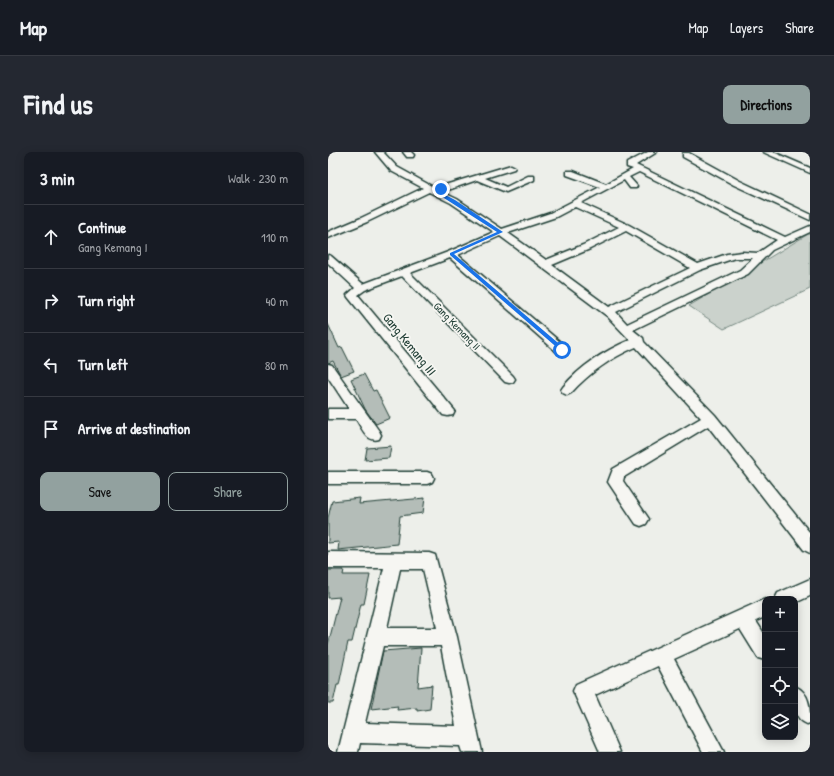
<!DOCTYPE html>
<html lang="en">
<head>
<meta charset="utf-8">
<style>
  body { margin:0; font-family:"Patrick Hand",sans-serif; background:#242831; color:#f1f3f6 }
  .controls { position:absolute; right:12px; bottom:12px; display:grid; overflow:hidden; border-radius:8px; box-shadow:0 2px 10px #0003 }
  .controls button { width:36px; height:36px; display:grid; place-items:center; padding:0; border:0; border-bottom:1px solid #363941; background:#171b24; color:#f1f3f6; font:20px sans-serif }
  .stop { position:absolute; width:12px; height:12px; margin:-9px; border:3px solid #1a73e8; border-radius:50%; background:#fff }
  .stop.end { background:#1a73e8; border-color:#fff; box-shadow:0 1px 4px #0008 }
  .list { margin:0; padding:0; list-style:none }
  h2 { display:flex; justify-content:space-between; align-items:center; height:52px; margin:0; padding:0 16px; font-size:17px }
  h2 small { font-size:13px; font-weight:400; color:#9ea1a6 }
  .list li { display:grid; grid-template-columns:26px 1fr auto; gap:12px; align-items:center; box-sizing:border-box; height:64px; padding:0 16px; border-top:1px solid #363941 }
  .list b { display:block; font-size:15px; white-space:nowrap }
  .list p { margin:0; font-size:13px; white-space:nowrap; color:#9ea1a6 }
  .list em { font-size:13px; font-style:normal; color:#9ea1a6 }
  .actions { display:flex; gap:8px; padding:12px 16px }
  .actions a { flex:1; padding:9px 0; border:1px solid #92a19f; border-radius:8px; text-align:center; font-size:14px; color:#92a19f }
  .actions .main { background:#92a19f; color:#111 }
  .icon { flex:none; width:22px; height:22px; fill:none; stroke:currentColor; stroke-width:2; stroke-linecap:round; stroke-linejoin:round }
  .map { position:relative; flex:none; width:482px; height:600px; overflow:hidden; border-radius:8px }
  header { display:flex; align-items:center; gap:24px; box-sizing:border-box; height:56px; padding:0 20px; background:#171b24; border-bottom:1px solid #363941 }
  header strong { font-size:19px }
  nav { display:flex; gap:22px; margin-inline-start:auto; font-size:14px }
  .intro { display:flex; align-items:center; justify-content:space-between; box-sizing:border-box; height:96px; padding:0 24px }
  h1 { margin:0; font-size:28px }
  .button { padding:10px 18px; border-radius:8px; background:#92a19f; color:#111; font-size:14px; font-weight:700 }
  main { display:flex; gap:24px; padding:0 24px }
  aside { flex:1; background:#171b24; border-radius:8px; box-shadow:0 2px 10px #0003 }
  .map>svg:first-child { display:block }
  .green { fill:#cbd2cc; stroke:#758880 }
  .building { fill:#b4bdb8; stroke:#1f3d34 }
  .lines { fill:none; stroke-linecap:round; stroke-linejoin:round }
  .minor-casing { stroke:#1f3d34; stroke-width:3 }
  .minor { fill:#f6f6f2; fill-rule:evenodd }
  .route { fill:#1a73e8 }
  .labels { text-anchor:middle; stroke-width:3.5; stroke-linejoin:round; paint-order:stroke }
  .far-street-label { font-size:11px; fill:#1f3d34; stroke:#f6f6f2 }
  .street-label { font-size:13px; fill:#1f3d34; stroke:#f6f6f2 }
</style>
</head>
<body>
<header>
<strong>Map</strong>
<nav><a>Map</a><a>Layers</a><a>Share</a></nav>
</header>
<div class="intro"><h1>Find us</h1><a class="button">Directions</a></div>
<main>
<aside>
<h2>3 min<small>Walk · 230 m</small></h2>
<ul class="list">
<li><svg class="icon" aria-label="ahead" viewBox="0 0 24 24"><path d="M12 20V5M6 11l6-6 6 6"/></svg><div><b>Continue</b><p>Gang Kemang I</p></div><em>110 m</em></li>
<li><svg class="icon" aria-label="right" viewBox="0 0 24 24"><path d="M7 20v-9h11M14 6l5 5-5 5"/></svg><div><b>Turn right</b></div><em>40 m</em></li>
<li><svg class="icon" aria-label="left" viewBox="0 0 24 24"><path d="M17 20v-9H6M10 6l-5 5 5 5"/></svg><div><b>Turn left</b></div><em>80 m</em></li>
<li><svg class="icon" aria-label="arrive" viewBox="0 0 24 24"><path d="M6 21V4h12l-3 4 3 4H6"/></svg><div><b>Arrive at destination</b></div></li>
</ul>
<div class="actions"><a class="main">Save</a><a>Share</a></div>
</aside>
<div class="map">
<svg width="482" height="600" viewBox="0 0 482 600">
  <rect width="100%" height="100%" fill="#edefea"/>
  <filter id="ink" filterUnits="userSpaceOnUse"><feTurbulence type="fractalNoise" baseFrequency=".025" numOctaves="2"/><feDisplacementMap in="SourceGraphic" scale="8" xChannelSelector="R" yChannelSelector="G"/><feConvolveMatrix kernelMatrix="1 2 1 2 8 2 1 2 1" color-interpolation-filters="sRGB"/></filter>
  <g filter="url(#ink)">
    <path class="green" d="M482 81V137L396 177 361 154Z"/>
    <g class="building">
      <path d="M0 172 11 196 14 195 26 219 13 224 5 209 0 211Z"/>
      <path d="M36 222 45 239 48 238 62 266 48 272 37 257 23 227Z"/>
      <path d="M63 294 61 306 37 308 39 296Z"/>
      <path d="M32 346 31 352 97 346 95 361 72 364 69 392 10 398 11 390 0 391V366L4 349Z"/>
      <path d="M0 418H16L15 423H42L36 452H33L24 490H20L11 533H9L5 551H0V493L12 445 0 446Z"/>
      <path d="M93 496 90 535 104 533 102 557 89 559V556L69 558 70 554 43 557 55 499Z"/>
    </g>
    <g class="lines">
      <g class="minor-casing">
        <g id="minor">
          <path d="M47 0H55L69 15 107 36 183 13 187 15 186 17 157 26 178 35 200 24H206V28L178 40 149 28 114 40 129 47 174 77 222 61 272 35 239 23V19H245L278 32 305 17 299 15V11L320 0H329L308 13 457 85 482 74V80L444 98 420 122 305 178 315 186 316 190 387 263 482 381V401L476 398 380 274 296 325 295 329 321 367 318 372 313 374 308 372 280 330 285 317 373 266 308 195C283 206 261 221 243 241L239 243 235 241 233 238 235 235C253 214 276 199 302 188L279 164 172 84 130 103 238 195 240 198 238 201H230L122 106 82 121 185 224 187 227 185 230 181 231 177 230 74 124 37 138 30 143 127 259 125 263 120 264 115 263 20 145 19 143 27 136 0 111V103L3 104 35 132 120 100 166 80 123 51 101 40 39 70 0 86V80L33 66 95 36 63 19ZM311 20 449 88 430 101 414 100 399 102 370 112 301 73 253 51 296 28 302 36H308L309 34 301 25ZM247 55 291 75 255 93 218 108 180 81 228 65ZM298 79 362 116 281 155 224 113 262 97ZM407 106H425L412 118 299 172 288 160 372 118Z"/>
          <path d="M75 0H83L86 3 85 5H79Z"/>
          <path d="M435 0H445L482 16V21Z"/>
          <path d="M355 1H361L412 29 482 62V68L406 33 355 5Z"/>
          <path d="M0 212 4 213 51 279 53 283 51 287C39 291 34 276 28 267H0V257H21L0 225Z"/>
          <path d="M0 320H99L104 322 106 326 104 330 99 332H0Z"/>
          <path d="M0 400 101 401 107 403 129 485 154 600H134L132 594 32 591 30 600H10L56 416H0ZM72 417H95L109 476H59ZM55 494H113L128 574 37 571Z"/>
          <path d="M482 427V444L467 451V447H447L450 441Z"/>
          <path d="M437 447V465L428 469 437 483V508L430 506 412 477 346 507 396 600H375L330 514 267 543 292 600H272L245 539 248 532Z"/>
          <path d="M467 534C482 541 482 555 482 571L479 572C463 565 467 549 467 534Z"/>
        </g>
      </g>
      <use href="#minor" class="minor"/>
    </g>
  </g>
  <path class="route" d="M112 36 115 37 110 39 127 48 175 80 126 102 236 196V199H233L122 103V101L169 80 105 39Z"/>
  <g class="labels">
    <g class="far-street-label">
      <text transform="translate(129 174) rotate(46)" y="4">Gang Kemang II</text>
    </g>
    <g class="street-label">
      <text transform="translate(82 192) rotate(51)" y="5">Gang Kemang III</text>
    </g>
  </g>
</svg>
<div class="controls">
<button>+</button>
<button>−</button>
<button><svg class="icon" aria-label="locate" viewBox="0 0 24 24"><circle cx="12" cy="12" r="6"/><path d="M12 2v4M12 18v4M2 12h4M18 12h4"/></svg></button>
<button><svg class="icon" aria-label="layers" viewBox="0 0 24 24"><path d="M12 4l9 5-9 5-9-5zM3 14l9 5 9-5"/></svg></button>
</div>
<div class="stop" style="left:234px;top:198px"></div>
<div class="stop end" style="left:113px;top:37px"></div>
</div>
</main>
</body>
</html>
